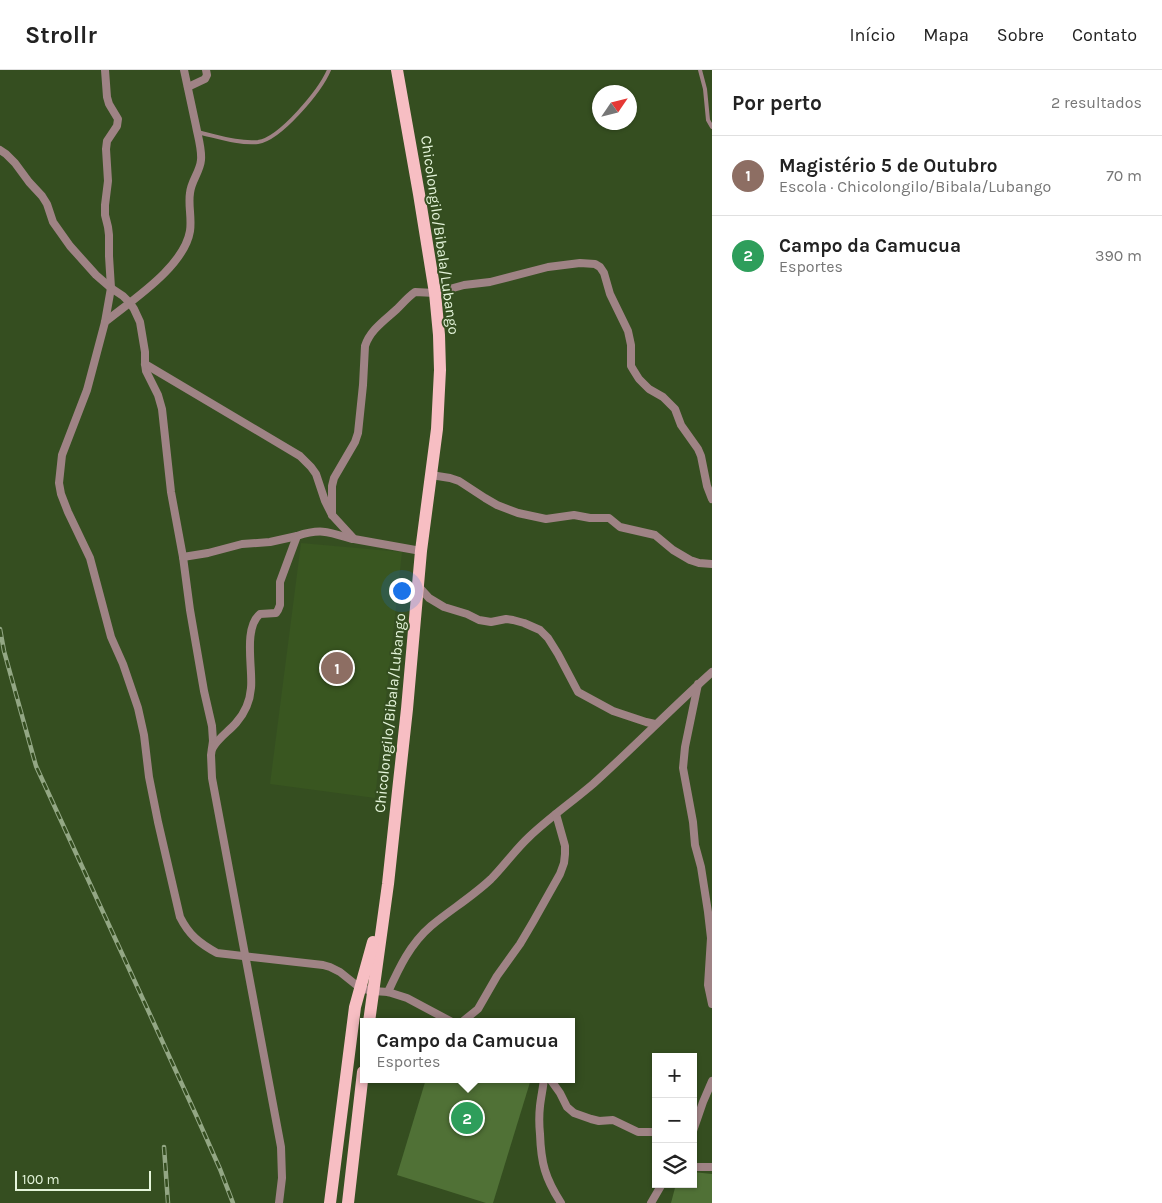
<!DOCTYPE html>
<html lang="pt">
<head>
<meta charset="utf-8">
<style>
  body { margin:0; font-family:Karla,sans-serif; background:#f2f2f2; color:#222 }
  .controls { position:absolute; right:15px; bottom:15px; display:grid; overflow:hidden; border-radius:0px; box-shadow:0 1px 4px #0004 }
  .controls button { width:45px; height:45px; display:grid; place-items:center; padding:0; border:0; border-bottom:1px solid #e0e0e0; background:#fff; color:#222; font:25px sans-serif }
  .compass { position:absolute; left:592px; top:15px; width:45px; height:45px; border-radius:50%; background:#fff; box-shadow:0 1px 4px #0004; rotate:55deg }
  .scale { position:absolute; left:15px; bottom:12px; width:136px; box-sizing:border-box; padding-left:5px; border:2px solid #e5f5db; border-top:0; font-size:14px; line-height:18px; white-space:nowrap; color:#e5f5db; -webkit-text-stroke:4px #354e20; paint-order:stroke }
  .you { position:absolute; left:401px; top:520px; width:18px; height:18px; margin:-12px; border:4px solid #fff; border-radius:50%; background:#1a73e8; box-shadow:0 0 0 8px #1a73e833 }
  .badge { display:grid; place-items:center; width:32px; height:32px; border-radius:50%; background:#735883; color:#fff; font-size:16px; font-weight:700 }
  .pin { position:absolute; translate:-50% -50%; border:2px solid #fff; box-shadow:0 1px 5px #0006 }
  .popup { position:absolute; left:360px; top:948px; width:215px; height:65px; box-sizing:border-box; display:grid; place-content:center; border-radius:0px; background:#fff; filter:drop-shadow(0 1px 4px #0005); font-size:16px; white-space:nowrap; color:#767676 }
  .popup b { font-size:19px; color:#222 }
  .popup::after { content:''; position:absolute; left:50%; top:100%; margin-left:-10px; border:10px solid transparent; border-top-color:#fff }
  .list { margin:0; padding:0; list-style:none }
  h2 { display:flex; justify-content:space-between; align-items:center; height:65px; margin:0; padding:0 20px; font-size:21px }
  h2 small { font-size:16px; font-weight:400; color:#767676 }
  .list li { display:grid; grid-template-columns:32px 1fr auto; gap:15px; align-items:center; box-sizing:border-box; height:80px; padding:0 20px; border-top:1px solid #e0e0e0 }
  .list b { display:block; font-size:19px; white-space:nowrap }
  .list p { margin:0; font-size:16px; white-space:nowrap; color:#767676 }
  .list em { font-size:16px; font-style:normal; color:#767676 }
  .icon { flex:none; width:28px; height:28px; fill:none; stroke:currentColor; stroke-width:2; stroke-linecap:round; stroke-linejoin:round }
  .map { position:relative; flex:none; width:712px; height:1133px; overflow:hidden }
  header { display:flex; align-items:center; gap:30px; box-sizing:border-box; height:70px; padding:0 25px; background:#fff; border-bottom:1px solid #e0e0e0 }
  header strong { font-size:24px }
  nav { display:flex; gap:28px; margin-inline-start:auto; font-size:18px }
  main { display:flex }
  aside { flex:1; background:#fff }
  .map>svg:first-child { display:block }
  .built { fill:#395620 }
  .green { fill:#507136 }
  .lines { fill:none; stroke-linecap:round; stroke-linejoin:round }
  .lane { stroke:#9f8385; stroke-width:4 }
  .street { stroke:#9f8385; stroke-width:8 }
  .primary { stroke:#f7bec3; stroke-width:12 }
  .rail-casing { stroke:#93a784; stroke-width:4.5 }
  .rail { stroke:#354e20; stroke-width:2.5; stroke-dasharray:8; stroke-linecap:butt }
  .labels { text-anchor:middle; stroke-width:4; stroke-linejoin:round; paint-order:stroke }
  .street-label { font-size:15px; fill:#e5f5db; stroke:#354e20 }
</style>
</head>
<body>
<header>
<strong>Strollr</strong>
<nav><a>Início</a><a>Mapa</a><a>Sobre</a><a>Contato</a></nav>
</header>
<main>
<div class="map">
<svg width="712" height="1133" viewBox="0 0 712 1133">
  <rect width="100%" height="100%" fill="#354e20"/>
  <path class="built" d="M301 473 402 482 375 728 270 714Z"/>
  <g class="green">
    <path d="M426 1009H531L493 1133H486L397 1105Z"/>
    <path d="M693 1102 712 1104V1133H671L676 1114 684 1117 685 1114H693Z"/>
  </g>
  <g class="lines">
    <g class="lane">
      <path d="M700 0 705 19 708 50 712 57"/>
      <path d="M197 62C216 66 238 74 258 72 280 69 320 21 329 0"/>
    </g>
    <g class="street">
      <path d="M105 0 107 27 109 34 118 49 117 56 107 71 106 79 108 111 105 135V145L108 157 109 165V186L111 218 105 252 87 320 62 385 59 413 61 424 68 442 90 488 111 567 123 594 138 638 144 665 149 707 158 752 180 847C189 865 199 873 217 883L323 895 330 897 340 902 360 918 373 921 388 922 407 928 452 952"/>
      <path d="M188 17 205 9 207 5 206 0"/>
      <path d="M0 80 6 84 15 93 29 112 42 126 47 134 53 152 70 176 96 205 111 218 123 226 130 233 134 239 140 252 145 282V294L146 301 158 325 162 339 171 422 183 487 190 540 204 621 212 656 213 671 211 685 212 708 281 1077 282 1108 279 1133"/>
      <path d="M105 252C132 230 184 197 190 161 192 148 188 135 190 123 191 111 200 102 201 90 202 79 198 67 196 56 192 37 188 19 184 0"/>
      <path d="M145 294 300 386 311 397 316 404 325 431 332 445 354 469 421 481"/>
      <path d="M431 405 450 408 459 411 485 428 497 435 518 443 546 449 574 445 590 448H609L620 457 655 465 673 480 690 490 699 493 712 494"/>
      <path d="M332 445V416L334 408 355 372 358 363 363 315 365 276C370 260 385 250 397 239 403 233 408 227 415 222L435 223 464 215 490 212 548 197 580 193 595 194 600 197 604 203 610 224 628 261 631 275V296L634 301 639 309 649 319 663 327 675 339 681 355 698 379 701 386 707 416 712 429"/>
      <path d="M183 487 208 483 242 474 270 472 297 466"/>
      <path d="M419 517 429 528 444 537 467 544 479 550 491 552 506 549 513 550 524 553 540 560 548 568 558 584 578 622 613 641 646 652 655 654"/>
      <path d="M698 614 685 677 683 698 693 752 695 775 701 797 708 842 711 868 708 915 712 934"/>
      <path d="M212 679C218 668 228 662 236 653 244 644 250 631 251 618 253 599 243 558 260 544L276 543 278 540 280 535V512L297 466C321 458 329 462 352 469"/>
      <path d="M388 922C399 898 410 874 431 856 450 840 472 827 491 809 504 796 515 780 529 767 549 748 572 732 593 714 634 677 672 638 712 602"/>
      <path d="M462 952 478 939 497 906 520 874 533 852 560 804 564 793 565 784V776L556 744"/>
      <path d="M544 1009C543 1018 541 1027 540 1036 539 1045 539 1054 540 1064 541 1093 545 1108 561 1133"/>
      <path d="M550 1009 560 1023 567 1037 574 1043 591 1049 599 1051 613 1050 638 1062H656"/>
      <path d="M693 1061 703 1032 712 1011"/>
      <path d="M693 1097H712"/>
      <path d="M651 1133 662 1114"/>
    </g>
    <g class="primary">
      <path d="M369 952 388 814 399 712 407 639 421 481 437 359 440 300 439 265 435 223 419 124 397 0"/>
      <path d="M330 1133 355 937 373 872"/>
      <path d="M348 1133 363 1002"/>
    </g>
    <g class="rail-casing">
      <g id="rail">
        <path d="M0 559 4 581 36 696 197 1047 220 1099 233 1133"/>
        <path d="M164 1077 168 1133"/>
      </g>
    </g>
    <use href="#rail" class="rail"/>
  </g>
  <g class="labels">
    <g class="street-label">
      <text transform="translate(440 165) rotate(82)" y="5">Chicolongilo/Bibala/Lubango</text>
      <text transform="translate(390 643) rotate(-84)" y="5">Chicolongilo/Bibala/Lubango</text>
    </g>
  </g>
</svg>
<div class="controls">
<button>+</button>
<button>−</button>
<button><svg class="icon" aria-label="layers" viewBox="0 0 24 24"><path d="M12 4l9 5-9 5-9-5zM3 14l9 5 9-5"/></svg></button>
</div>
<svg class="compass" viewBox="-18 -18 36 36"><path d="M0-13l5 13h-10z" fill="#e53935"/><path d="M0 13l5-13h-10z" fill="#767676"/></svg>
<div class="scale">100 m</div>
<div class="you"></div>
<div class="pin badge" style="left:337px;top:598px;background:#8d6e63">1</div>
<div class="pin badge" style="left:467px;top:1048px;background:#2e9e5b">2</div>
<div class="popup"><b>Campo da Camucua</b>Esportes</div>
</div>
<aside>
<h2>Por perto<small>2 resultados</small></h2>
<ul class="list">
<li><span class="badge" style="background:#8d6e63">1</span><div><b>Magistério 5 de Outubro</b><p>Escola · Chicolongilo/Bibala/Lubango</p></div><em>70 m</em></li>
<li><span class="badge" style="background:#2e9e5b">2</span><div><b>Campo da Camucua</b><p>Esportes</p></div><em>390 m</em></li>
</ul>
</aside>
</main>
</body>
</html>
